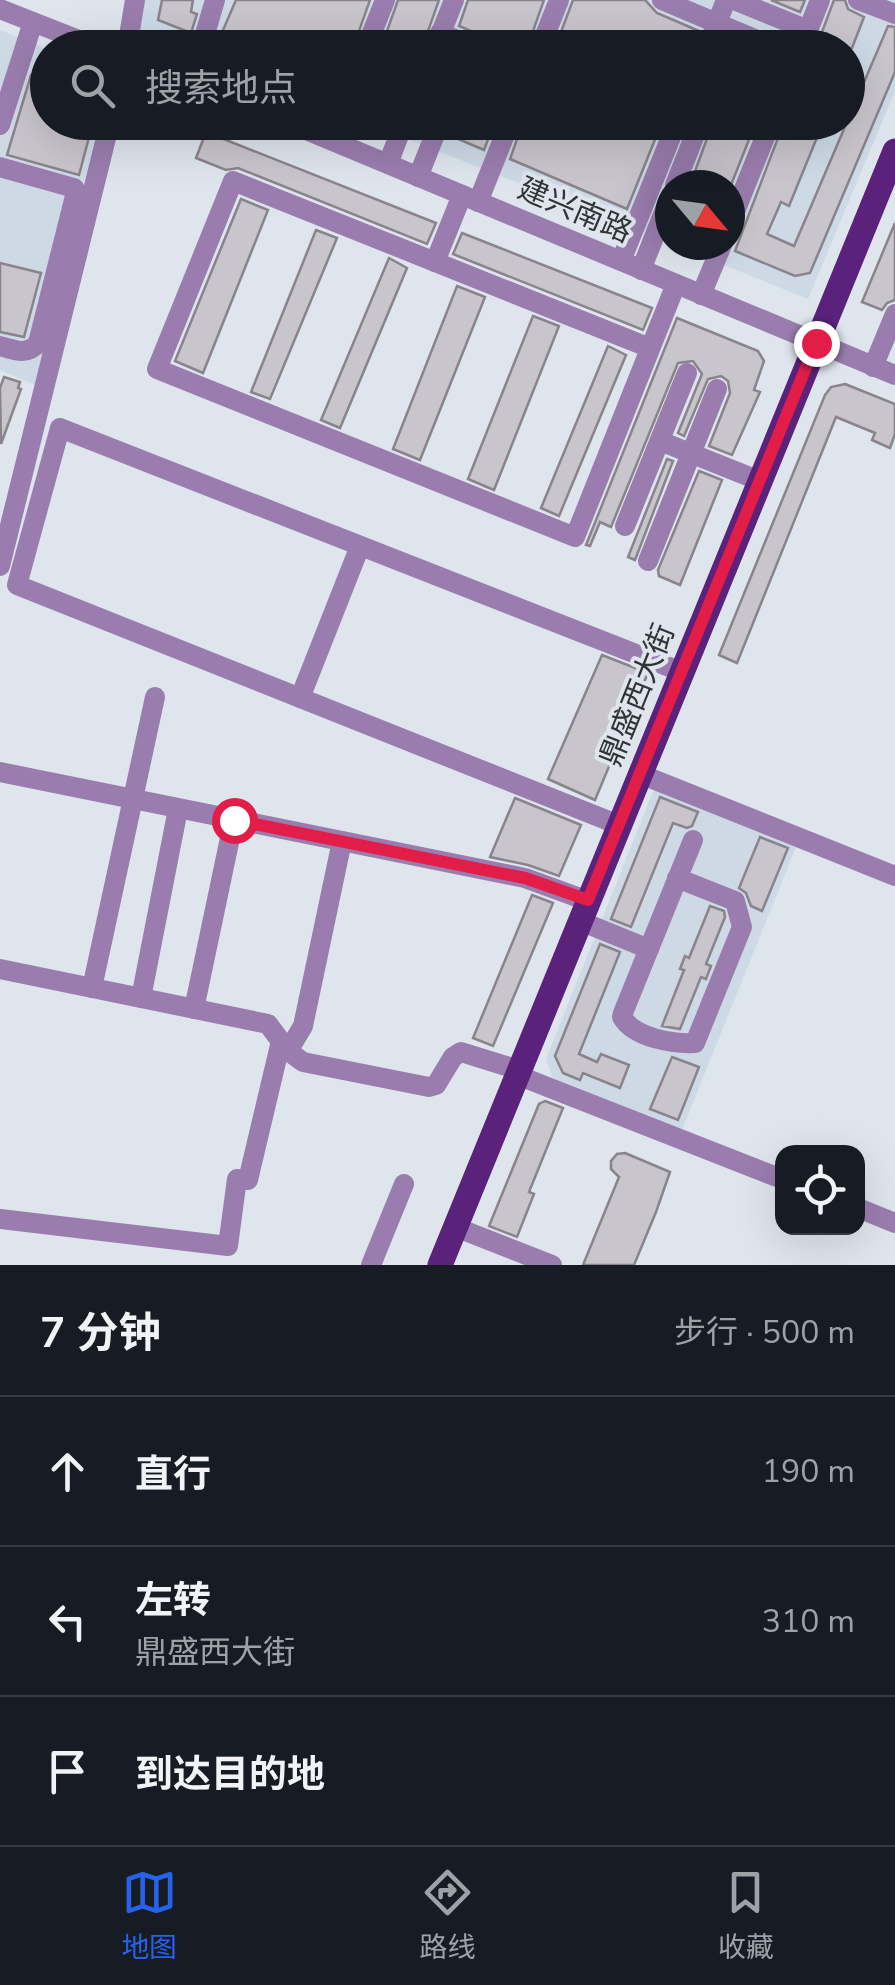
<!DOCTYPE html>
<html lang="zh">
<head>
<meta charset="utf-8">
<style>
  body { margin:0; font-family:"Nunito Sans","Noto Sans SC",sans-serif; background:#242831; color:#f1f3f6 }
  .controls { position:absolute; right:30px; bottom:30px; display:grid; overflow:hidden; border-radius:20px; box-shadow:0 10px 40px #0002 }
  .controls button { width:90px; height:90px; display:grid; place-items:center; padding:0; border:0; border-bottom:2px solid #363941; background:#171b24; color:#f1f3f6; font:50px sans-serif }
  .compass { position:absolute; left:655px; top:170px; width:90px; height:90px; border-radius:50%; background:#171b24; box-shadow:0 10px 40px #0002; rotate:119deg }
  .stop { position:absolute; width:30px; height:30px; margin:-22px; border:8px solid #e11d48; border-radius:50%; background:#fff }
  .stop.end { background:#e11d48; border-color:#fff; box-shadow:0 2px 10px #0008 }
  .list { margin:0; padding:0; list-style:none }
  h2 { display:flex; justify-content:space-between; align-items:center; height:130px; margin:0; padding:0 40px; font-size:42px }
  h2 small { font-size:32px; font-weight:400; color:#9ea1a6 }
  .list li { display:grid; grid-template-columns:65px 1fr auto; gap:30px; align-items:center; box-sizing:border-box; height:150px; padding:0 40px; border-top:2px solid #363941 }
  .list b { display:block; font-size:38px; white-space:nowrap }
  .list p { margin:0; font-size:32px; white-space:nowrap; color:#9ea1a6 }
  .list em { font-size:32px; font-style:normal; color:#9ea1a6 }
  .icon { flex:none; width:55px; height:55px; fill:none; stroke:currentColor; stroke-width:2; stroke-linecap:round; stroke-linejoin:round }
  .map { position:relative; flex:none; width:895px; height:1265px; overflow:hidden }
  .search { position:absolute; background:#171b24; box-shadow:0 10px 40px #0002; left:30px; right:30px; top:30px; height:110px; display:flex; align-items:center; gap:25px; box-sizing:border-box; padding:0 35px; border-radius:55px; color:#9ea1a6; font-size:38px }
  .sheet { height:580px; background:#171b24 }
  nav { display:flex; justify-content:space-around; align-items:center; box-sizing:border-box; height:140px; border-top:2px solid #363941; background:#171b24; font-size:28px; color:#9ea1a6 }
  nav a { display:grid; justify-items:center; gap:5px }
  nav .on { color:#2563eb }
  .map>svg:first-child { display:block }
  .built { fill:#cddae6 }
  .building { fill:#c9c5cc; stroke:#89848b; stroke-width:2.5 }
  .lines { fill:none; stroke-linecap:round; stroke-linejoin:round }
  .minor { stroke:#9a7dae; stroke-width:20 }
  .major { stroke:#5b227c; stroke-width:25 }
  .route { stroke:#e11d48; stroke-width:12 }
  .labels { text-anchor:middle; stroke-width:8; stroke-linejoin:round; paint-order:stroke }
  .street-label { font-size:30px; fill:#313436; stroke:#dee5ec }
</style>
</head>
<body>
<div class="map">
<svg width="895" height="1265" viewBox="0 0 895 1265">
  <rect width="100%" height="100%" fill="#dee5ec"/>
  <g class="built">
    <path d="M145 0H895V91L808 299 674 245H730V185H670V243L367 123 848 122V48H179L139 32Z"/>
    <path d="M0 30 47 49 48 122 102 123 35 385 0 370Z"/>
    <path d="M654 789 796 847 682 1130 553 1078 546 1059Z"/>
  </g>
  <g class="building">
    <path d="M162 0H193L191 12 197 14 191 33 158 20Z"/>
    <path d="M236 0H370L353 48H227L217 44Z"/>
    <path d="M398 0H439L422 48H381Z"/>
    <path d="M468 0H544L527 48H495L483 36 459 26Z"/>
    <path d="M573 0H645L657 13 699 31 694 48H555Z"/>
    <path d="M771 0H805L800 12Z"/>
    <path d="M834 0H845L848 9 864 17 852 48H816Z"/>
    <path d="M888 26 895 27V72L810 273 795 276 735 251 784 122H817L813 133 818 135 789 206 781 202 767 234 794 246Z"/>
    <path d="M31 75 48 79V122H93L79 175 7 155Z"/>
    <path d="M453 122 494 124 484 150 449 135Z"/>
    <path d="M523 122H662L627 209 510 159Z"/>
    <path d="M713 122H756L731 185H690Z"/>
    <path d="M206 132 436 223 427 244 238 168 226 170 196 158Z"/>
    <path d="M241 199 268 210 203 373 175 361Z"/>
    <path d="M895 223V300L887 303 882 310 862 302Z"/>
    <path d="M316 230 337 238 270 399 251 392Z"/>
    <path d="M462 233 652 308 643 330 453 254Z"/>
    <path d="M389 258 407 268 340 428 321 420Z"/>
    <path d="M0 263 41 273 24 337 0 332Z"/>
    <path d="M457 286 485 297 420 460 393 449Z"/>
    <path d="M533 316 559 326 494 490 468 479Z"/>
    <path d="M677 318 758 351 764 361 754 390 760 392 732 455 709 446 730 393 728 381 721 376 708 379 684 436 678 433 702 374 693 361 678 363 611 527 600 522 590 546 586 545Z"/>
    <path d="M608 346 626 355 559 516 541 508Z"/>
    <path d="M4 377 20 382 18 388 21 389 1 444 0 388Z"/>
    <path d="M845 384 895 404V434L890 448 872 440 875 433 836 417 737 663 719 655 825 395 831 387Z"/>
    <path d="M667 459 673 461 635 560 628 557Z"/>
    <path d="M699 471 722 480 680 585 659 576 658 570Z"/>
    <path d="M602 655 648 673 595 800 548 779Z"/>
    <path d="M660 797 698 812 692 826 687 828 673 823 631 927 611 919Z"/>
    <path d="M515 798 581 825 559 876 528 865 490 857Z"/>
    <path d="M760 837 788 848 762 911 751 906 746 893 739 888Z"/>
    <path d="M532 895 553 903 493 1046 473 1038Z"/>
    <path d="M710 906 724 911 725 917 706 964 711 966 706 979 701 977 680 1029 662 1026 684 970 680 969 685 956 689 958Z"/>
    <path d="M600 944 620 952 579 1054 597 1062 601 1054 629 1065 620 1088 583 1073 580 1080 563 1073 555 1056Z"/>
    <path d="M672 1057 699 1067 678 1120 650 1109Z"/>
    <path d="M545 1101 563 1108 529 1192 534 1194 517 1237 489 1226 539 1104Z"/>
    <path d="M625 1153 670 1172 656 1212 634 1265H583L619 1177 611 1169V1161L617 1154Z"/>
  </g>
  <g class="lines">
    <g class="minor">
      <path d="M662 0 776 48"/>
      <path d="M734 0 808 30"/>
      <path d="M858 0 895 14"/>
      <path d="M0 9 99 48"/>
      <path d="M440 33 477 48"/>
      <path d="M127 48 135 0"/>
      <path d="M201 48 215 0"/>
      <path d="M366 48 385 0"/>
      <path d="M435 48 454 0"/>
      <path d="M540 48 559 0"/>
      <path d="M707 48 726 0"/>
      <path d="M801 48 820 0"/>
      <path d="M287 122 895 375"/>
      <path d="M0 125 33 22"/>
      <path d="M388 164 404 122"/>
      <path d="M0 167 74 188 76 192 38 343C27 356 14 350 0 346"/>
      <path d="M418 177 440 122"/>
      <path d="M675 185 700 122"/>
      <path d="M478 202 510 122"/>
      <path d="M730 224 771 122"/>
      <path d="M621 261 677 122"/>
      <path d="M435 262 462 195"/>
      <path d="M641 270 670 197"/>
      <path d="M701 295 722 245"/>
      <path d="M650 348 233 181 157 369 575 537 676 284"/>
      <path d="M873 367 895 314"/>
      <path d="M660 441 760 481"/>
      <path d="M625 526 687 373"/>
      <path d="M648 561 717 389"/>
      <path d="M0 566 110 122"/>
      <path d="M300 698 360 546"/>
      <path d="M0 772 525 878 588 901"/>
      <path d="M640 774 895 876"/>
      <path d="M619 825 17 585 60 428 682 672"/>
      <path d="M677 878 735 901 742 927 695 1043C673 1044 634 1038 622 1017L623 1013 693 840"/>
      <path d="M580 921 649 949"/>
      <path d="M0 969 268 1024 288 1051 303 1062 429 1087 436 1085 453 1057 461 1052 519 1070"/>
      <path d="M92 988 155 697"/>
      <path d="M141 998 178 809"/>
      <path d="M194 1009 234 819"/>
      <path d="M288 1051 303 1026 342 841"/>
      <path d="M517 1075 782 1179"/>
      <path d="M858 1208 895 1223"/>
      <path d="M0 1219 228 1246 237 1179 248 1180 281 1041"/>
      <path d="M455 1227 552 1265"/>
      <path d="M371 1265 404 1184"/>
    </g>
    <path class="major" d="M440 1265 895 151"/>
  </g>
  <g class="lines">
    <path class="route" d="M234 820 525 878 588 900 816 343"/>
  </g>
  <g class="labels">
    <g class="street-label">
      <text transform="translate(575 210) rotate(23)" y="10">建兴南路</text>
      <text transform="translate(637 695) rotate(-68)" y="10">鼎盛西大街</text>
    </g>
  </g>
</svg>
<div class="controls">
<button><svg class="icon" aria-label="locate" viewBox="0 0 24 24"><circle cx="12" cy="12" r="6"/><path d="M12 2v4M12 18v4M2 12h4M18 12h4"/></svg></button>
</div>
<svg class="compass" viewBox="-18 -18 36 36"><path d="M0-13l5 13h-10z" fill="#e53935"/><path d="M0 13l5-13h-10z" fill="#9ea1a6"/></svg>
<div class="stop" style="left:234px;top:820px"></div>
<div class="stop end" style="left:816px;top:343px"></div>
<div class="search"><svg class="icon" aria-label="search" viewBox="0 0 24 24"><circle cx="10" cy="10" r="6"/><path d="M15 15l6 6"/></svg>搜索地点</div>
</div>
<section class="sheet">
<h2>7 分钟<small>步行 · 500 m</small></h2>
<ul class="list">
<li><svg class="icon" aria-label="ahead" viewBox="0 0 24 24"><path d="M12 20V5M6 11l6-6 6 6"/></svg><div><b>直行</b></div><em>190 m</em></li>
<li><svg class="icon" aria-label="left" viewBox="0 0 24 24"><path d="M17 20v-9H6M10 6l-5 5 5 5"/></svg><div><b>左转</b><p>鼎盛西大街</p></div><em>310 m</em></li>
<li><svg class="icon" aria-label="arrive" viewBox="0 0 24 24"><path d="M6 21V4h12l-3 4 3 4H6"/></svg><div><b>到达目的地</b></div></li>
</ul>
</section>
<nav>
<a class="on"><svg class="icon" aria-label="map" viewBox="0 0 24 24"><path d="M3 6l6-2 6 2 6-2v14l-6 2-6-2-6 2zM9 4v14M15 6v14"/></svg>地图</a>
<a><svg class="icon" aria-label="directions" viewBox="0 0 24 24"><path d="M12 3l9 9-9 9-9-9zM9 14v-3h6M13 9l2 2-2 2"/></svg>路线</a>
<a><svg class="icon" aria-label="saved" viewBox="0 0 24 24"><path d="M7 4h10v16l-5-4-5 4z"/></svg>收藏</a>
</nav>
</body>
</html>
